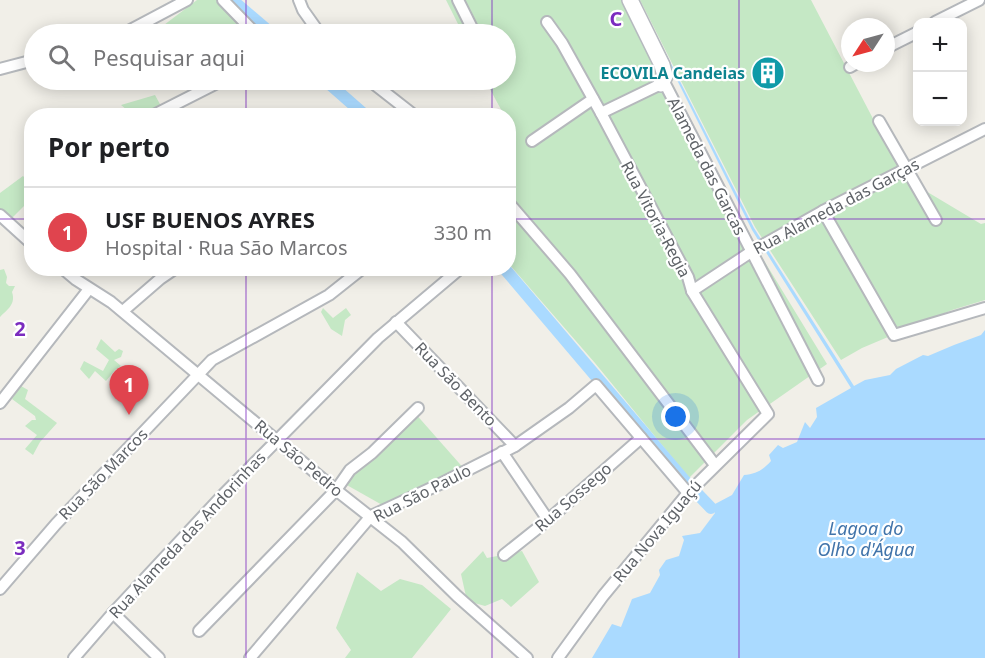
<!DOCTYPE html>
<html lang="pt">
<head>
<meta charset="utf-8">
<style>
  body { margin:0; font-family:"Noto Sans",sans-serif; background:#f2f2f2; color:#202124 }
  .controls { position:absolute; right:18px; top:18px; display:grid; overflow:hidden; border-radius:12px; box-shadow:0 3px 15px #0003 }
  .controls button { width:54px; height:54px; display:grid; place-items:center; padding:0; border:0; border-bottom:2px solid #e0e0e0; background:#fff; color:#202124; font:30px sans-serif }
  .compass { position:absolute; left:841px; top:18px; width:54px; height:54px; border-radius:50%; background:#fff; box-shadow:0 3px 15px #0003; rotate:234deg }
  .you { position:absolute; left:676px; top:417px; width:21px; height:21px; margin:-15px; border:4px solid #fff; border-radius:50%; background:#1a73e8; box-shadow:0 0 0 9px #1a73e833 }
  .badge { display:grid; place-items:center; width:39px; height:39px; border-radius:50%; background:#ea580c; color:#fff; font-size:20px; font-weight:700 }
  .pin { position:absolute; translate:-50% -50px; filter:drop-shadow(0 2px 3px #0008) }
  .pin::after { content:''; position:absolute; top:32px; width:21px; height:18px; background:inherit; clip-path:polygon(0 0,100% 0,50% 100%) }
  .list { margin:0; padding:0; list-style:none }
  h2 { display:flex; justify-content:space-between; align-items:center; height:78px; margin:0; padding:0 24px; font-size:26px }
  h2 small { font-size:20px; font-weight:400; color:#757577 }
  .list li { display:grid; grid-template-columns:39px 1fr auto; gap:18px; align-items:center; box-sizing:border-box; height:90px; padding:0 24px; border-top:2px solid #e0e0e0 }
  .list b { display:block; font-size:22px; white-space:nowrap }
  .list p { margin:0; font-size:20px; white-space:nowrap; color:#757577 }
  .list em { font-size:20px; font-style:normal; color:#757577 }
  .icon { flex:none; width:33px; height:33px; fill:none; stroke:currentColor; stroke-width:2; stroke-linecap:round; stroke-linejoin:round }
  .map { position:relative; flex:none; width:985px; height:658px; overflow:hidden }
  .search { position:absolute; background:#fff; box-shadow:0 3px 15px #0003; left:24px; top:24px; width:492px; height:66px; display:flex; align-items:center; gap:15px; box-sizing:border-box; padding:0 21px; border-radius:33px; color:#757577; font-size:22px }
  .panel { position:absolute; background:#fff; box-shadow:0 3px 15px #0003; left:24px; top:108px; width:492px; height:168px; border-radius:24px }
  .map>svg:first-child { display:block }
  .green { fill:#c5e8c5 }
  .water { fill:#aadaff }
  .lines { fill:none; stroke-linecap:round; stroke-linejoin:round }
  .canal { stroke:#aadaff; stroke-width:12 }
  .minor-casing { stroke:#b5b8bc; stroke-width:14 }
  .secondary-casing { stroke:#b6babf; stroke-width:18 }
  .minor { stroke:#fff; stroke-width:10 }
  .secondary { stroke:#fff; stroke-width:15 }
  .grid { fill:none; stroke:#7b2cbf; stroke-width:1.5; stroke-opacity:0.55 }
  .labels { text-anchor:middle; stroke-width:4.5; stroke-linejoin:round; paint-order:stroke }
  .culture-label { font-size:16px; font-weight:bold; fill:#0d838f; stroke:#fff; text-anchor:end }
  .street-label { font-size:16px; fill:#5f6368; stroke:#fff }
  .water-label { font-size:18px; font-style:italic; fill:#4174aa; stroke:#fff }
  .grid-label { font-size:20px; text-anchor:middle; font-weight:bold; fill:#7b2cbf; stroke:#fff; stroke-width:4.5; stroke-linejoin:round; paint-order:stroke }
</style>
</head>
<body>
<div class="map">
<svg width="985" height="658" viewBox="0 0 985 658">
  <rect width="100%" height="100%" fill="#f1efe8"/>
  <g class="green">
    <path d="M197 0H219L246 34H167L164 25Z"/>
    <path d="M446 0H623L760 254 827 364 747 420 689 478 595 363 509 264 508 116 504 115 485 80H506V34H463Z"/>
    <path d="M640 0H811L904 178 981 224 985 223V300L952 310 862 348 841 360 755 227Z"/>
    <path d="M155 95 161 106 147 115 128 116 127 110 121 105Z"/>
    <path d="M23 176 31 184V199L10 220 0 209V193Z"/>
    <path d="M4 269 7 277 6 283 9 286H15L12 292C16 304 8 309 0 317V270Z"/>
    <path d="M323 308 333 318 346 308 351 315 345 320 342 336 331 329 321 312Z"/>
    <path d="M101 339 115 352 119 349 123 351 121 357 114 360 121 366 115 370 106 381 95 371 89 379 80 369 84 361 103 371 109 360 96 349Z"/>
    <path d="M21 386 28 390 25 399 57 423 40 442 33 455 25 449 37 435 25 426 32 420H36L35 416 12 399Z"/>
    <path d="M414 412 466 471 384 506 345 484 350 475Z"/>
    <path d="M483 551 487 558 522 551 539 582 511 607 502 599 485 606 467 601 461 574Z"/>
    <path d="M357 572 381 591 400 579 422 585 451 609 412 658H345L351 650 336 628Z"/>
  </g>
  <path class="water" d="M637 0H639L754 228 854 386 865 380 890 375 896 369 923 355 928 356 954 345 981 335 985 330V658H592L612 624 621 627 632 599 650 593 660 575 659 570 666 560 679 556 684 540 682 536 700 533 715 513V504L732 495 744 475C756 474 763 470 771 461L769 455 778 445 783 448 797 442 805 422 810 428 817 417 816 408 851 388 752 230Z"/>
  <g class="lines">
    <g class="canal">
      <path d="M232 0 272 34"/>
      <path d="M325 80 366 116"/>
      <path d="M504 268 684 480 711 508"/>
    </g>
    <g class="minor-casing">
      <g id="minor">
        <path d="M223 0 256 34"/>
        <path d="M299 0 303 10 320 34"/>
        <path d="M458 0 475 34"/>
        <path d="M547 22 562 43 601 113 688 277 692 291 768 414 688 493 603 596 558 658"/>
        <path d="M935 22 979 0"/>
        <path d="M123 34 187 0"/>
        <path d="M886 48 918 32"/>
        <path d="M850 67 857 63"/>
        <path d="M0 69 34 60"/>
        <path d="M369 80 415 116"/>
        <path d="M663 80 818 380"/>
        <path d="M601 113 661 84"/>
        <path d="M152 116 223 80"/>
        <path d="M879 121 936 220"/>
        <path d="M532 141 593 99"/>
        <path d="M508 202 570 274 715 465"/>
        <path d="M823 211 894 335 985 308"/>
        <path d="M0 215 32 244"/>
        <path d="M62 268 75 279 111 302 336 490 402 542 457 596 527 658"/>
        <path d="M692 291 754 250 823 211 985 129"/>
        <path d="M123 311 160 279 176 268"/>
        <path d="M396 322 515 446"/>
        <path d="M0 403 89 289"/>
        <path d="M502 452 548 520"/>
        <path d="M504 555 548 520 641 438"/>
        <path d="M0 589 56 524 212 360 329 295 363 268"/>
        <path d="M113 613 159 658"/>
        <path d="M199 631 336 490 350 470 372 453 418 408"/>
        <path d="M74 658 113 613 221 497 378 338 461 268"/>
        <path d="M250 658 371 516 440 484 515 446 569 408 596 385 688 493"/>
      </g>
    </g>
    <g class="secondary-casing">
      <path id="secondary" d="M630 0 662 65 665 76 661 84"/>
    </g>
    <use href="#minor" class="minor"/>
    <use href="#secondary" class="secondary"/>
  </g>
  <path class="grid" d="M246 0V34M492 0V34M739 0V658M246 80V116M492 80V116M0 219H32M508 219H985M246 268V658M492 268V658M0 439H985"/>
  <defs>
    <g id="building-disc" transform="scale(1.725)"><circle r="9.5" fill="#0f9aa8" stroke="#fff"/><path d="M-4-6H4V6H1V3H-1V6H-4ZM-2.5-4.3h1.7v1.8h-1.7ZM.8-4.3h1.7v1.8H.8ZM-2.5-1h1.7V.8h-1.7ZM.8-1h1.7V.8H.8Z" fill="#fff"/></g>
  </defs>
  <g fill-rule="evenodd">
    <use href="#building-disc" x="768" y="73"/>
  </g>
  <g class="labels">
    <g class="culture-label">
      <text x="745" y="79">ECOVILA Candeias</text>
    </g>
    <g class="street-label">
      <text transform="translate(707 166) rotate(63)" y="6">Alameda das Garcas</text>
      <text transform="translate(836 206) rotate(-28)" y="6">Rua Alameda das Garças</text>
      <text transform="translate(656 219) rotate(62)" y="6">Rua Vitoria-Regia</text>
      <text transform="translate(456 384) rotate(46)" y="6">Rua São Bento</text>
      <text transform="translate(299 458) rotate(40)" y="6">Rua São Pedro</text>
      <text transform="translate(103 474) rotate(-46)" y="6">Rua São Marcos</text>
      <text transform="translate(422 493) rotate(-27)" y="6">Rua São Paulo</text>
      <text transform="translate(573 497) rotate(-41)" y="6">Rua Sossego</text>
      <text transform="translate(657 531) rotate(-50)" y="6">Rua Nova Iguaçú</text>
      <text transform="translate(187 535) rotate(-47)" y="6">Rua Alameda das Andorinhas</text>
    </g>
    <g class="water-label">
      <text x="866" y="535">Lagoa do<tspan x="866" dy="21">Olho d'Água</tspan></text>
    </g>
  </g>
  <g class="grid-label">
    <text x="616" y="26">C</text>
    <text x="20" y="336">2</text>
    <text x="20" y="555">3</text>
  </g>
</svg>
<div class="controls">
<button>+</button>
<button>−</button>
</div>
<svg class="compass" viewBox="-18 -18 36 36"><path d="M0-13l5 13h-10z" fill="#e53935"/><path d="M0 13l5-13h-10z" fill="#757577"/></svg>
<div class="you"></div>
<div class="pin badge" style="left:129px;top:415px;background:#e0444e">1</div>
<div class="search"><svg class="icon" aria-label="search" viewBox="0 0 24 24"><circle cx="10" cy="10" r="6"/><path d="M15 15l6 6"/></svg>Pesquisar aqui</div>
<section class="panel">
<h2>Por perto<small></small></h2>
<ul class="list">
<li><span class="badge" style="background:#e0444e">1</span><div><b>USF BUENOS AYRES</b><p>Hospital · Rua São Marcos</p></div><em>330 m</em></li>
</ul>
</section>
</div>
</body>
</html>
